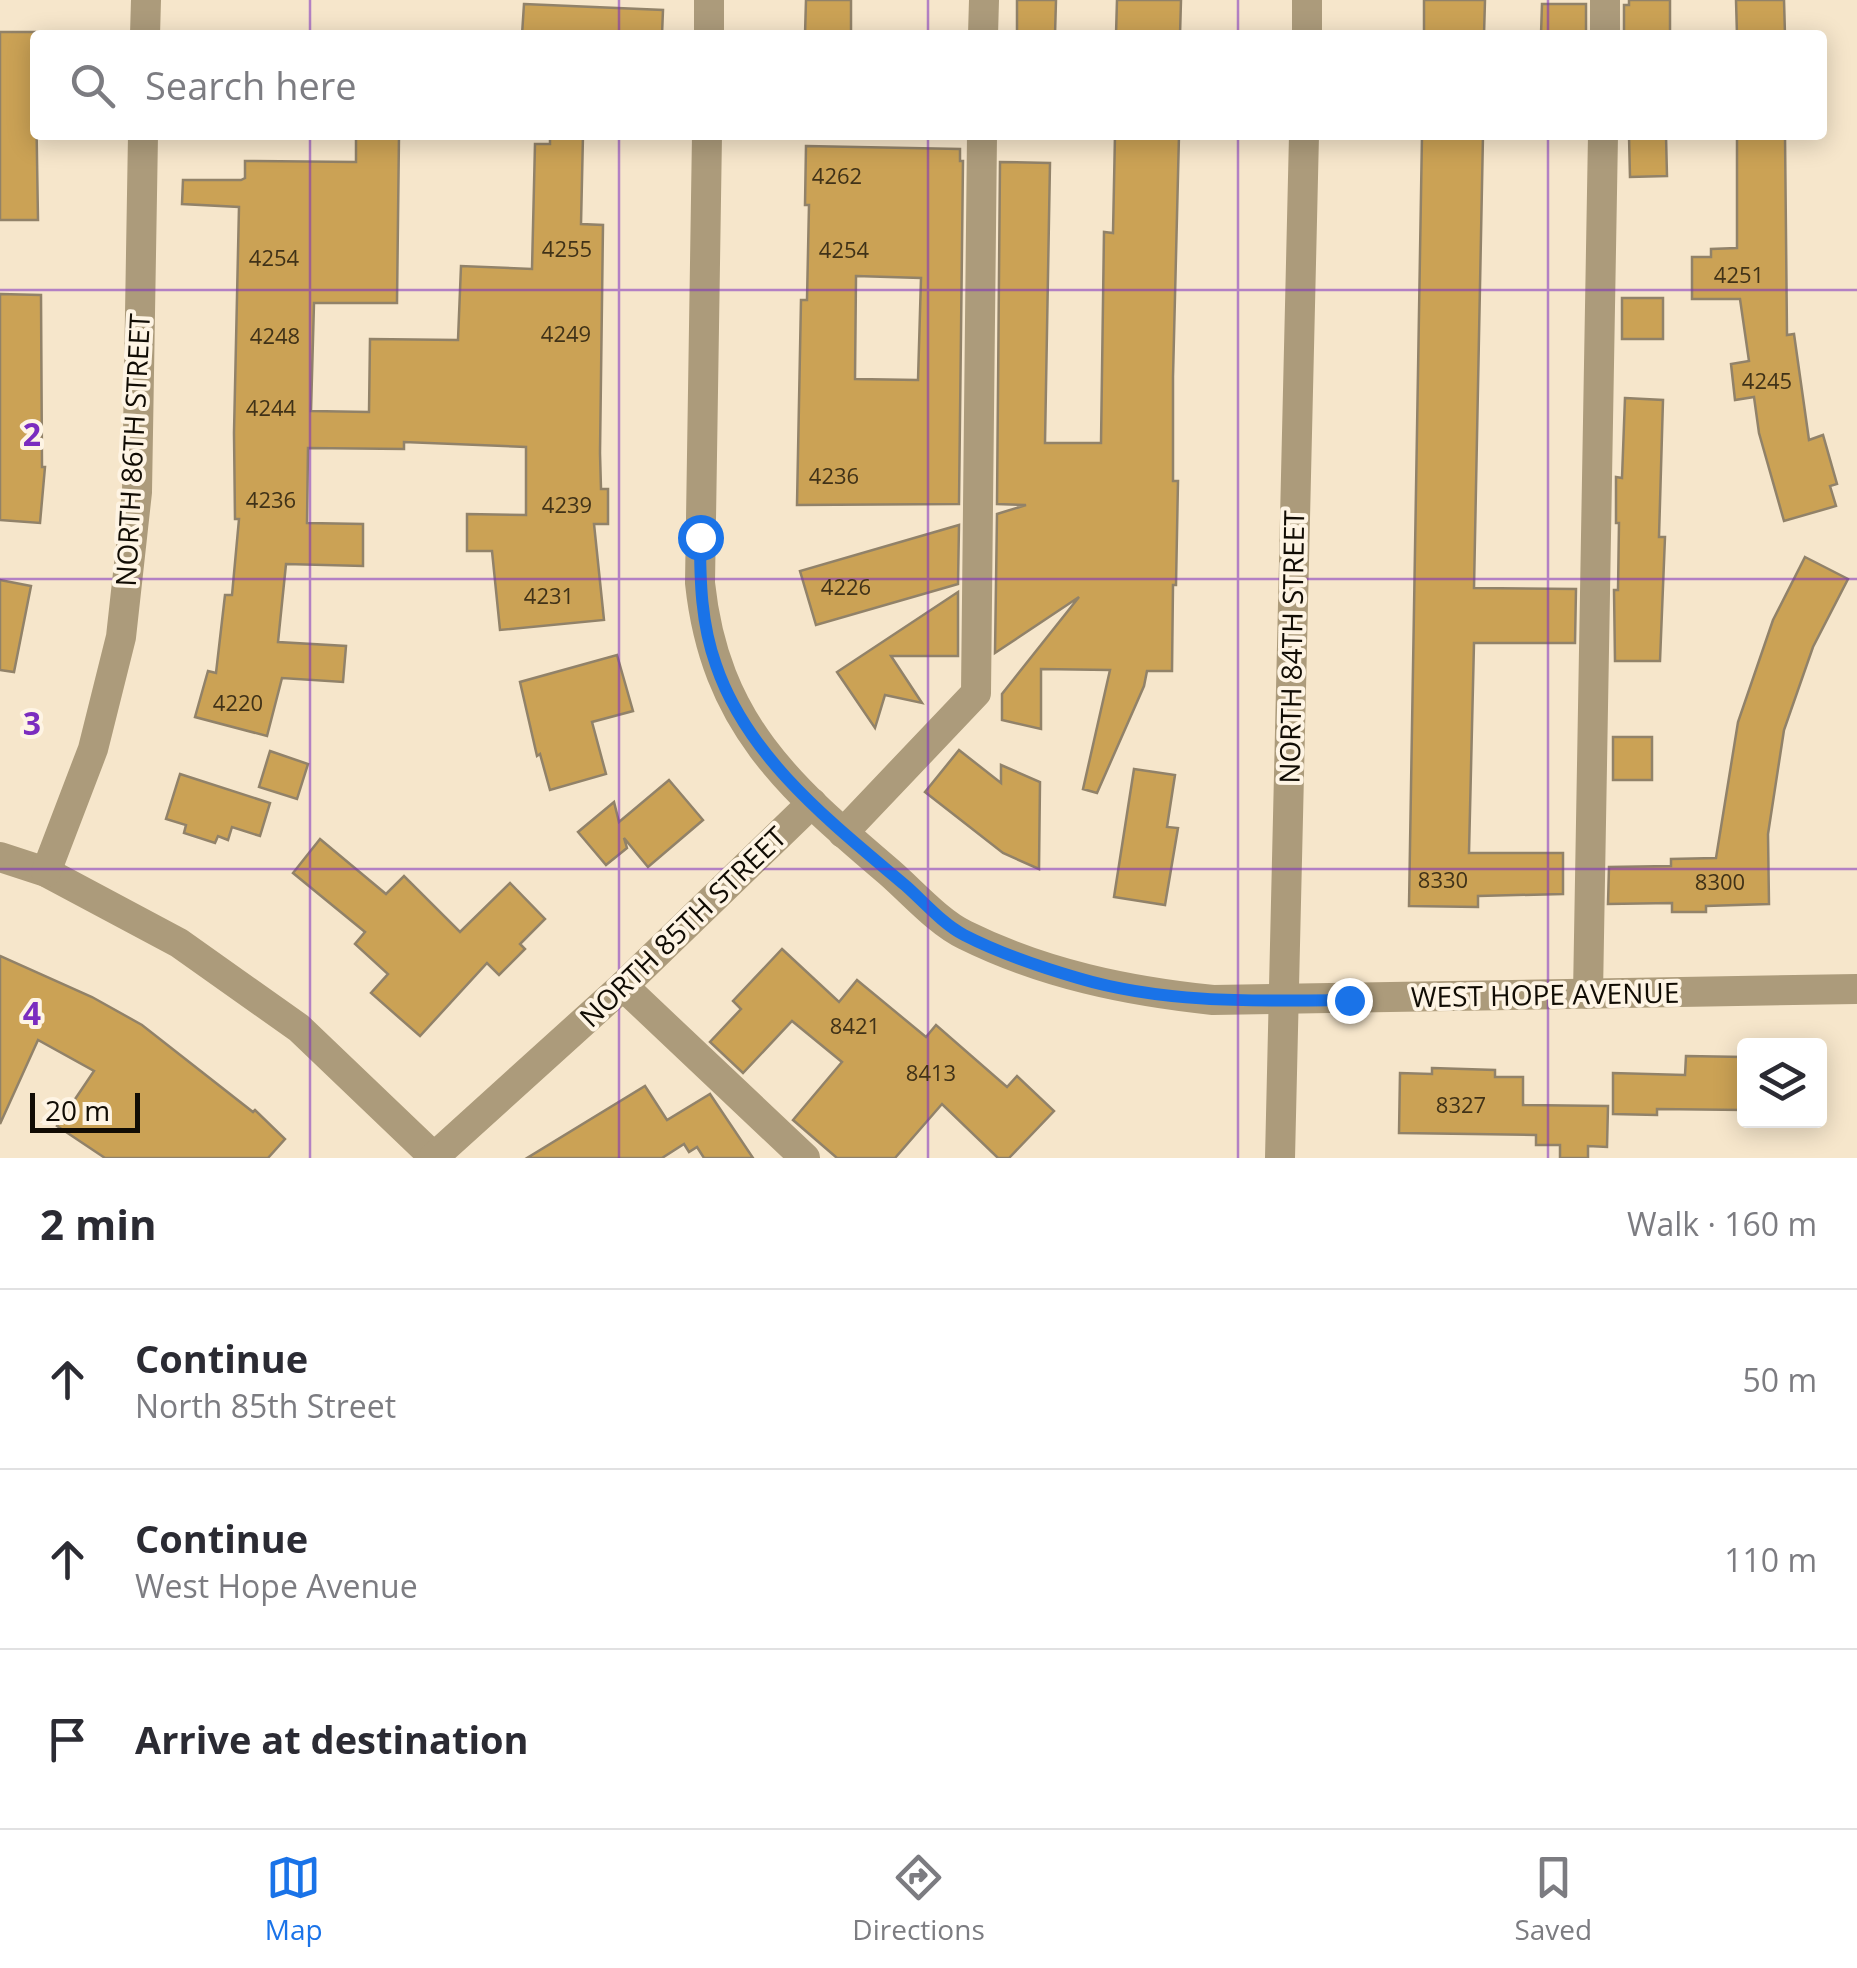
<!DOCTYPE html>
<html lang="en">
<head>
<meta charset="utf-8">
<style>
  body { margin:0; font-family:"Open Sans",sans-serif; background:#f2f2f3; color:#2b2b33 }
  .controls { position:absolute; right:30px; bottom:30px; display:grid; overflow:hidden; border-radius:10px; box-shadow:0 5px 25px #0003 }
  .controls button { width:90px; height:90px; display:grid; place-items:center; padding:0; border:0; border-bottom:2px solid #e1e1e2; background:#fff; color:#2b2b33; font:50px sans-serif }
  .scale { position:absolute; left:30px; bottom:25px; width:110px; box-sizing:border-box; padding-left:10px; border:5px solid #110c04; border-top:0; font-size:28px; line-height:35px; white-space:nowrap; color:#110c04; -webkit-text-stroke:8px #fef4e4; paint-order:stroke }
  .stop { position:absolute; width:30px; height:30px; margin:-22px; border:8px solid #1a73e8; border-radius:50%; background:#fff }
  .stop.end { background:#1a73e8; border-color:#fff; box-shadow:0 2px 10px #0008 }
  .list { margin:0; padding:0; list-style:none }
  h2 { display:flex; justify-content:space-between; align-items:center; height:130px; margin:0; padding:0 40px; font-size:42px }
  h2 small { font-size:32px; font-weight:400; color:#7c7c81 }
  .list li { display:grid; grid-template-columns:65px 1fr auto; gap:30px; align-items:center; box-sizing:border-box; height:180px; padding:0 40px; border-top:2px solid #e1e1e2 }
  .list b { display:block; font-size:38px; white-space:nowrap }
  .list p { margin:0; font-size:32px; white-space:nowrap; color:#7c7c81 }
  .list em { font-size:32px; font-style:normal; color:#7c7c81 }
  .icon { flex:none; width:55px; height:55px; fill:none; stroke:currentColor; stroke-width:2; stroke-linecap:round; stroke-linejoin:round }
  .map { position:relative; flex:none; width:1857px; height:1158px; overflow:hidden }
  .search { position:absolute; background:#fff; box-shadow:0 5px 25px #0003; left:30px; right:30px; top:30px; height:110px; display:flex; align-items:center; gap:25px; box-sizing:border-box; padding:0 35px; border-radius:10px; color:#7c7c81; font-size:38px }
  .sheet { height:670px; background:#fff }
  nav { display:flex; justify-content:space-around; align-items:center; box-sizing:border-box; height:140px; border-top:2px solid #e1e1e2; background:#fff; font-size:28px; color:#7c7c81 }
  nav a { display:grid; justify-items:center; gap:5px }
  nav .on { color:#1a73e8 }
  .map>svg:first-child { display:block }
  .building { fill:#cba255; stroke:#918269; stroke-width:2.5; fill-rule:evenodd }
  .lines { fill:none; stroke-linecap:round; stroke-linejoin:round }
  .minor { stroke:#ac9b7b; stroke-width:30 }
  .route { stroke:#1a73e8; stroke-width:12 }
  .grid { fill:none; stroke:#7b2cbf; stroke-width:2.5; stroke-opacity:0.55 }
  .labels { text-anchor:middle; stroke-width:8; stroke-linejoin:round; paint-order:stroke }
  .number-label { font-size:22px; fill:#403218 }
  .street-label { font-size:28px; fill:#110c04; stroke:#fef4e4 }
  .grid-label { font-size:32px; text-anchor:middle; font-weight:bold; fill:#7b2cbf; stroke:#fef4e4; stroke-width:8; stroke-linejoin:round; paint-order:stroke }
</style>
</head>
<body>
<div class="map">
<svg width="1857" height="1158" viewBox="0 0 1857 1158">
  <rect width="100%" height="100%" fill="#f6e6cb"/>
  <g class="building">
    <path d="M806 0H851V35H805Z"/>
    <path d="M1017 0H1056L1055 35H1017Z"/>
    <path d="M1117 0H1181L1180 35H1116Z"/>
    <path d="M1424 0H1485L1484 35H1424Z"/>
    <path d="M1629 0H1670V35H1624V5H1629Z"/>
    <path d="M1736 0H1784L1785 35H1737Z"/>
    <path d="M524 4 663 10 662 35H522Z"/>
    <path d="M1542 4H1586V35H1541Z"/>
    <path d="M0 32H35L38 220H0Z"/>
    <path d="M356 135H399L397 303H314L311 411 369 412 370 339 458 340 461 266 532 269 535 144H550V135H583L581 224 603 225 600 453 601 489H608V524H594L604 620 500 630 492 551H467V514L526 515V447L404 442V449L308 448 307 523 363 524V566L286 564 278 642 346 646 343 682 282 678 267 736 195 717 208 671 216 673 225 595H232L239 519H235L234 433 239 207 182 204 183 180H241L245 178V161L356 162Z"/>
    <path d="M1115 135H1179L1173 377V481H1178L1176 585H1173L1172 671H1147L1144 686 1097 793 1083 789 1110 670 1041 669V729L1002 720V694L1079 597 995 653 997 514 1026 505 997 504 1000 162 1050 163 1045 443H1101L1104 232 1113 233Z"/>
    <path d="M1422 135H1483L1474 588 1576 589 1575 643H1474L1469 853H1563V894L1478 896V907L1409 906Z"/>
    <path d="M1737 135H1785L1787 335 1794 334 1809 440 1823 435 1837 484 1830 486 1836 506 1784 521 1759 433 1754 397 1735 400 1731 364 1749 361 1740 299H1692V257H1711V249L1737 248Z"/>
    <path d="M1629 136H1666L1667 176 1630 177Z"/>
    <path d="M806 146 960 149V161H963L959 504 797 505 801 300H807L809 205H805ZM856 276 921 278 918 380 855 379Z"/>
    <path d="M0 294 41 295 42 467H45L40 523 0 520Z"/>
    <rect x="1622" y="298" width="41" height="41"/>
    <path d="M1625 398 1663 400 1659 537H1665L1660 661H1615L1614 590H1618L1619 523H1616V477L1622 478Z"/>
    <path d="M959 525 958 584 816 625 800 571Z"/>
    <path d="M1805 557 1848 579 1813 647 1784 730 1768 834 1769 904 1706 906V912H1672V903L1608 904 1609 867 1671 866V859L1716 858 1738 722 1773 620Z"/>
    <path d="M0 580 31 586 14 672 0 670Z"/>
    <path d="M958 592V656H891L922 703 885 695 875 728 837 672Z"/>
    <path d="M617 655 633 711 592 722 606 774 550 790 540 754 537 756 520 682Z"/>
    <rect x="1613" y="737" width="39" height="43"/>
    <path d="M959 750 1001 783V765L1040 782 1039 869 1003 853 925 792Z"/>
    <path d="M270 751 308 764 297 799 259 787Z"/>
    <path d="M1134 769 1175 775 1167 827 1178 828 1165 905 1114 897Z"/>
    <path d="M180 774 270 803 260 836 232 827 228 840 218 836 215 843 184 833 186 825 166 819Z"/>
    <path d="M669 780 703 820 648 867 624 838 627 848 606 865 578 832 614 802 619 822Z"/>
    <path d="M320 839 386 894 404 876 460 932 510 883 545 919 520 944 525 949 499 975 487 963 420 1036 371 993 388 974 355 944 365 932 293 873Z"/>
    <path d="M782 949 839 1002 857 980 926 1037 936 1025 1007 1087 1017 1076 1054 1111 1009 1158H998L942 1104 895 1158H837L793 1120 842 1062 792 1021 743 1073 710 1042 741 1009 733 1001Z"/>
    <path d="M0 956 92 997 142 1025 253 1112 255 1110 285 1139 268 1158H105L57 1126 94 1071 38 1040 0 1124Z"/>
    <path d="M1686 1056 1744 1057V1110L1657 1109V1115L1613 1114V1073L1685 1075Z"/>
    <path d="M1432 1068 1495 1070V1077H1523V1105L1608 1106 1607 1147 1588 1146V1158H1560V1145H1536V1135L1399 1133 1400 1073 1432 1074Z"/>
    <path d="M645 1086 667 1120 710 1094 753 1158H704L697 1147 689 1152 684 1144 662 1158H527Z"/>
  </g>
  <g class="lines">
    <g class="minor">
      <path d="M145 35 146 0"/>
      <path d="M709 35V0"/>
      <path d="M983 35 984 0"/>
      <path d="M1307 35V0"/>
      <path d="M1605 35V0"/>
      <path d="M707 135 700 583C715 723 788 786 889 872 912 892 938 922 965 935 1044 974 1127 991 1213 1000L1857 989"/>
      <path d="M843 833 976 693 982 135"/>
      <path d="M0 857 46 872 179 943 299 1028 435 1158"/>
      <path d="M46 872 93 749 121 637 137 492 143 135"/>
      <path d="M623 986 805 1158"/>
      <path d="M1588 994 1603 135"/>
      <path d="M434 1157 623 986 812 803"/>
      <path d="M1280 1158 1304 135"/>
    </g>
  </g>
  <g class="lines">
    <path class="route" d="M700 537C700 581 701 623 716 665 748 759 833 824 906 886 924 902 943 924 964 935 999 953 1040 967 1078 978 1165 1004 1259 1001 1349 1000"/>
  </g>
  <path class="grid" d="M310 0V35M619 0V35M928 0V35M1238 0V35M1548 0V35M310 135V1158M619 135V1158M928 135V1158M1238 135V1158M1548 135V1158M0 290H1857M0 579H1857M0 869H1857"/>
  <g class="labels">
    <g class="number-label">
      <text x="837" y="184">4262</text>
      <text x="567" y="257">4255</text>
      <text x="844" y="258">4254</text>
      <text x="274" y="266">4254</text>
      <text x="1739" y="283">4251</text>
      <text x="566" y="342">4249</text>
      <text x="275" y="344">4248</text>
      <text x="1767" y="389">4245</text>
      <text x="271" y="416">4244</text>
      <text x="834" y="484">4236</text>
      <text x="271" y="508">4236</text>
      <text x="567" y="513">4239</text>
      <text x="846" y="595">4226</text>
      <text x="549" y="604">4231</text>
      <text x="238" y="711">4220</text>
      <text x="1443" y="888">8330</text>
      <text x="1720" y="890">8300</text>
      <text x="855" y="1034">8421</text>
      <text x="931" y="1081">8413</text>
      <text x="1461" y="1113">8327</text>
    </g>
    <g class="street-label">
      <text transform="translate(133 450) rotate(-87)" y="10">NORTH 86TH STREET</text>
      <text transform="translate(1292 647) rotate(-89)" y="10">NORTH 84TH STREET</text>
      <text transform="translate(683 927) rotate(-44)" y="10">NORTH 85TH STREET</text>
      <text transform="translate(1545 995) rotate(-1)" y="10">WEST HOPE AVENUE</text>
    </g>
  </g>
  <g class="grid-label">
    <text x="32" y="446">2</text>
    <text x="32" y="735">3</text>
    <text x="32" y="1025">4</text>
  </g>
</svg>
<div class="controls">
<button><svg class="icon" aria-label="layers" viewBox="0 0 24 24"><path d="M12 4l9 5-9 5-9-5zM3 14l9 5 9-5"/></svg></button>
</div>
<div class="scale">20 m</div>
<div class="stop" style="left:700px;top:537px"></div>
<div class="stop end" style="left:1349px;top:1000px"></div>
<div class="search"><svg class="icon" aria-label="search" viewBox="0 0 24 24"><circle cx="10" cy="10" r="6"/><path d="M15 15l6 6"/></svg>Search here</div>
</div>
<section class="sheet">
<h2>2 min<small>Walk · 160 m</small></h2>
<ul class="list">
<li><svg class="icon" aria-label="ahead" viewBox="0 0 24 24"><path d="M12 20V5M6 11l6-6 6 6"/></svg><div><b>Continue</b><p>North 85th Street</p></div><em>50 m</em></li>
<li><svg class="icon" aria-label="ahead" viewBox="0 0 24 24"><path d="M12 20V5M6 11l6-6 6 6"/></svg><div><b>Continue</b><p>West Hope Avenue</p></div><em>110 m</em></li>
<li><svg class="icon" aria-label="arrive" viewBox="0 0 24 24"><path d="M6 21V4h12l-3 4 3 4H6"/></svg><div><b>Arrive at destination</b></div></li>
</ul>
</section>
<nav>
<a class="on"><svg class="icon" aria-label="map" viewBox="0 0 24 24"><path d="M3 6l6-2 6 2 6-2v14l-6 2-6-2-6 2zM9 4v14M15 6v14"/></svg>Map</a>
<a><svg class="icon" aria-label="directions" viewBox="0 0 24 24"><path d="M12 3l9 9-9 9-9-9zM9 14v-3h6M13 9l2 2-2 2"/></svg>Directions</a>
<a><svg class="icon" aria-label="saved" viewBox="0 0 24 24"><path d="M7 4h10v16l-5-4-5 4z"/></svg>Saved</a>
</nav>
</body>
</html>
